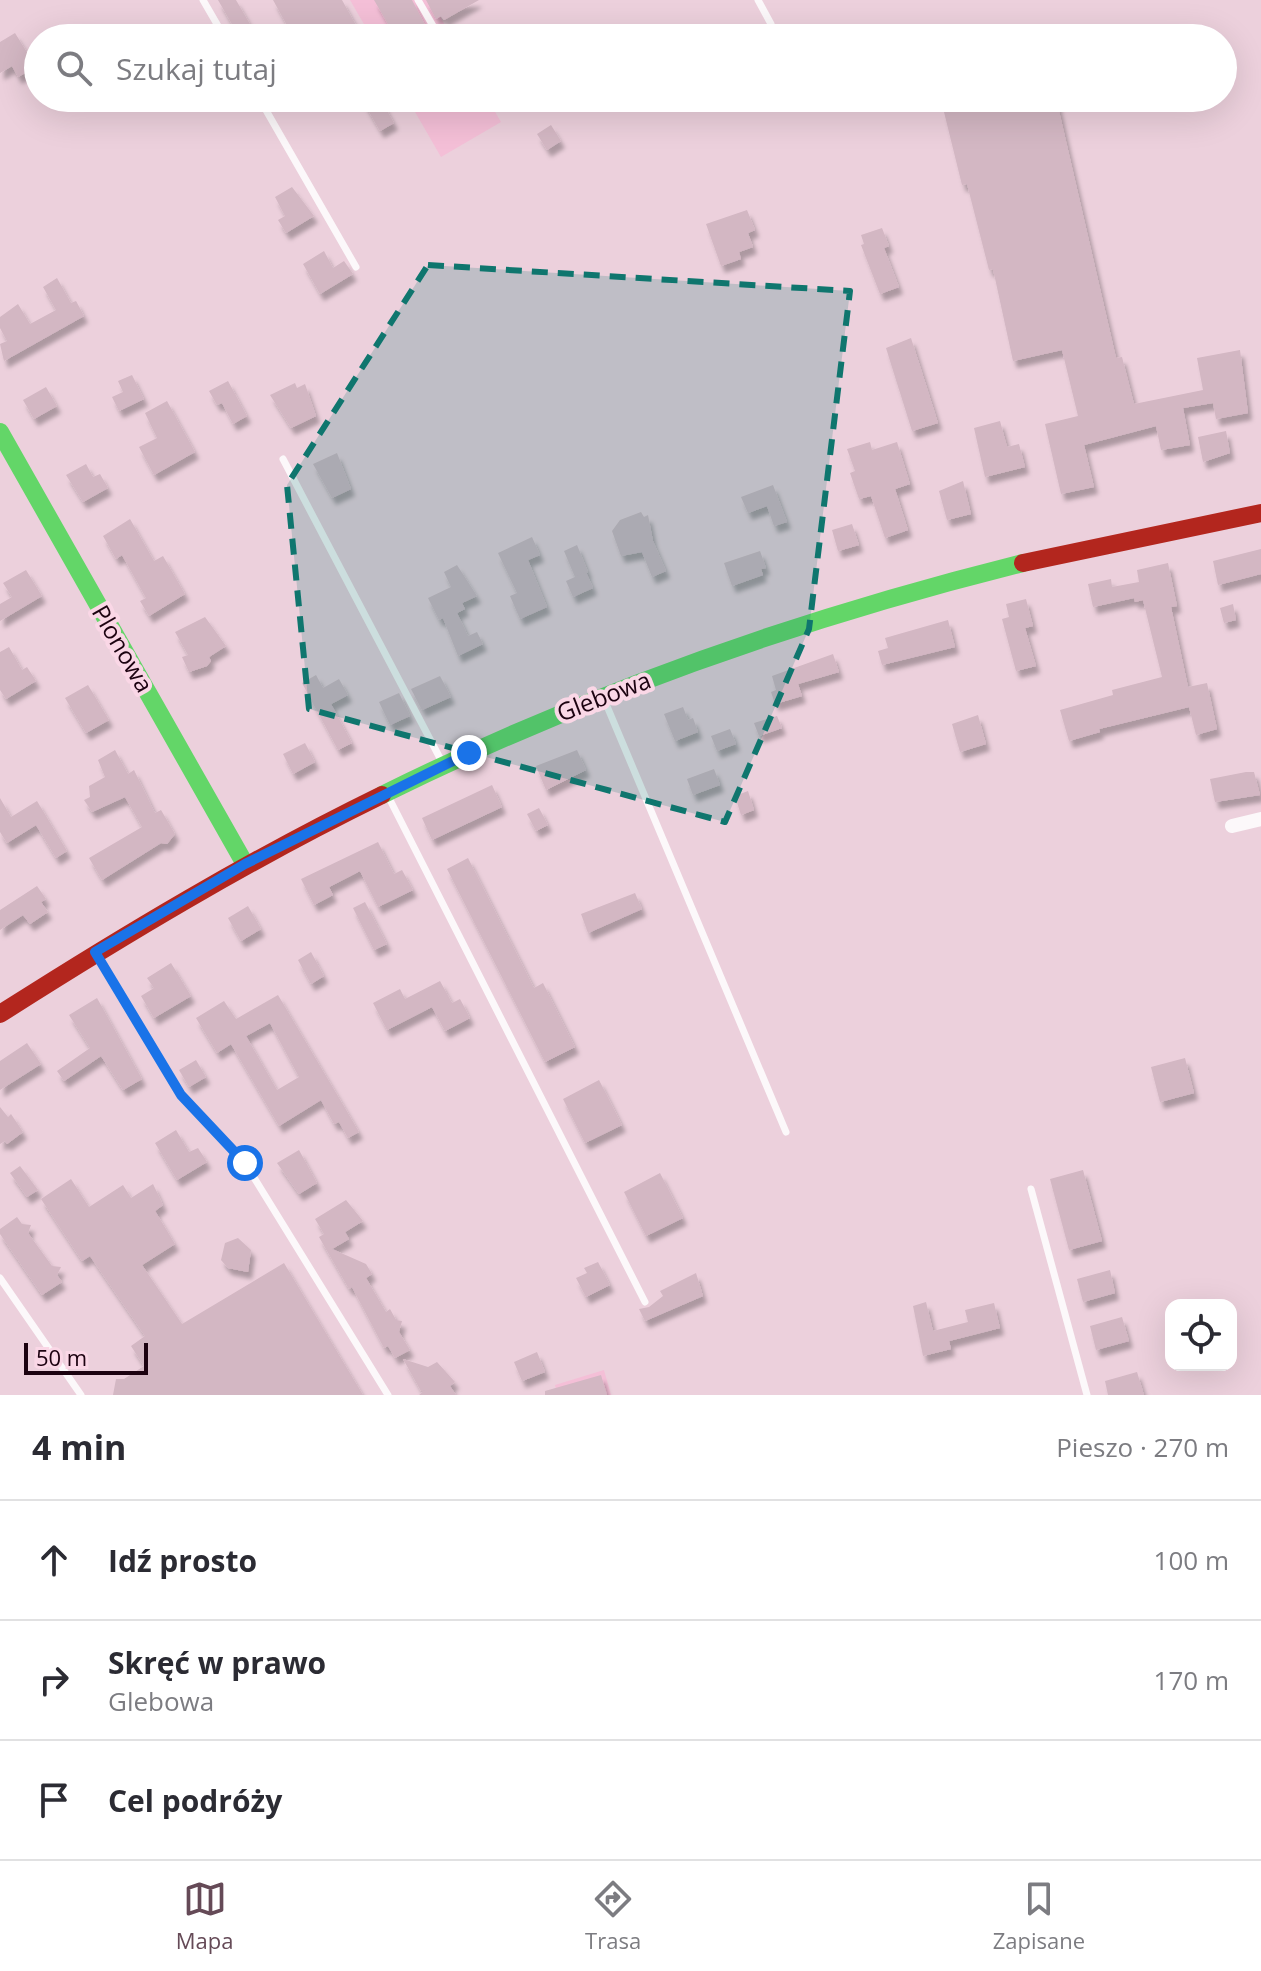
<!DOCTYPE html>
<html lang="pl">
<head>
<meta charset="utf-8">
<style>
  body { margin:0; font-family:"Open Sans",sans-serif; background:#f2f2f3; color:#2b2b33 }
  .controls { position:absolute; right:24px; bottom:24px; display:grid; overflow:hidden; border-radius:16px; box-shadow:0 8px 32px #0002 }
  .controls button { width:72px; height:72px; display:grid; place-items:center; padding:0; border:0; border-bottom:2px solid #e1e1e2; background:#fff; color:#2b2b33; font:40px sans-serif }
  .scale { position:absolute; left:24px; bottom:20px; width:124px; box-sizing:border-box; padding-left:8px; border:4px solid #1c0210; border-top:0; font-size:22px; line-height:28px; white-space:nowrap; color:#1c0210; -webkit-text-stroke:6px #fad7e6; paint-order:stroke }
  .stop { position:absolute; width:24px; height:24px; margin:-18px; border:6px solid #1a73e8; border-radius:50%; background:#fff }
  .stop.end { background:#1a73e8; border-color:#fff; box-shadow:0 2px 8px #0008 }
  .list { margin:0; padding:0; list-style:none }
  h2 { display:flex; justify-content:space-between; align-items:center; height:104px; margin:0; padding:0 32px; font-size:34px }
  h2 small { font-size:26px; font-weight:400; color:#7c7c81 }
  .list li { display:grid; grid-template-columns:52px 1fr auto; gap:24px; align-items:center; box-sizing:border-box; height:120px; padding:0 32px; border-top:2px solid #e1e1e2 }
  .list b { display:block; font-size:30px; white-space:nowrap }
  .list p { margin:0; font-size:26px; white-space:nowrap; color:#7c7c81 }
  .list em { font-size:26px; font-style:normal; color:#7c7c81 }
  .icon { flex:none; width:44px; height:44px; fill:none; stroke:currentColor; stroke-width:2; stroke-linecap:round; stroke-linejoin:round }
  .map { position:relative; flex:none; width:1261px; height:1395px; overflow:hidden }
  .search { position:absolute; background:#fff; box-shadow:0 8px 32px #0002; left:24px; right:24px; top:24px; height:88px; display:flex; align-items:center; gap:20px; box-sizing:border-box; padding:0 28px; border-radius:44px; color:#7c7c81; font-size:30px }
  .sheet { height:464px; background:#fff }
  nav { display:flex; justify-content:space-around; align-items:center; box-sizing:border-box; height:112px; border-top:2px solid #e1e1e2; background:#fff; font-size:22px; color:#7c7c81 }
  nav a { display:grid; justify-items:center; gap:4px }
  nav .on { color:#654a57 }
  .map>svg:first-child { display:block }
  .built { fill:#f4bfd7 }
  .building { fill:#d3b7c3; fill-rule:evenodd; filter:url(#shadow) }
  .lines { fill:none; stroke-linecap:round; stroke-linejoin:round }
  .lane { stroke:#fcf8fa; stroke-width:7 }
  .street { stroke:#fcf8fa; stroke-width:14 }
  .fast { stroke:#63d668; stroke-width:18 }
  .jam { stroke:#b3261e; stroke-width:18 }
  .route { stroke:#1a73e8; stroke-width:10 }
  .marked { fill:#0f766e; fill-opacity:0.2; stroke:#0f766e; stroke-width:6; stroke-dasharray:16 10; stroke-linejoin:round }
  .labels { text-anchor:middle; stroke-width:8; stroke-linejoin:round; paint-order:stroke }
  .street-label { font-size:24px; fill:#1c0210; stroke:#fad7e6 }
</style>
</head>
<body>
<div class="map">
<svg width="1261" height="1395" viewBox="0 0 1261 1395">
  <defs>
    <filter id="shadow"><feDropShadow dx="4" dy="7" stdDeviation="2" flood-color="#0004"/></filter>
  </defs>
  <rect width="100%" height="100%" fill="#ecd0dc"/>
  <g class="built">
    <path d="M350 0H431L452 38H372Z"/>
    <path d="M407 98H487L501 122 441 157Z"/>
    <path d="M604 1370 611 1395H557L555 1385Z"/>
  </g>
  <g class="building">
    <path d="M218 0H236L258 38H240Z"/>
    <path d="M273 0H342L363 38H294Z"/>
    <path d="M374 0H412L425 25 396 38Z"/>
    <path d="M426 0H479L444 20 441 16 436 19Z"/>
    <path d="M15 33 36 67 18 77 12 66 0 73V42Z"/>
    <path d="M361 98H380L394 123 380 131Z"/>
    <path d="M999 98H1056L1116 358 1122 357 1134 404 1203 390 1197 358 1240 350 1248 413 1216 419 1213 403 1183 408 1190 445 1161 450 1156 426 1084 445 1094 487 1061 494 1045 424 1078 416 1062 350 1013 361 993 269 989 270 967 184 962 185 944 112Z"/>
    <path d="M551 125 561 141 547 150 537 134Z"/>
    <path d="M292 187 314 216 286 233 278 220 285 216 275 197Z"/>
    <path d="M747 210 755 230 748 233 753 247 739 252 741 259 721 266 706 224Z"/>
    <path d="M882 228 889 246 884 248 899 287 880 294 861 245 864 244 861 235Z"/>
    <path d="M324 251 333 268 344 261 353 274 320 294 303 264Z"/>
    <path d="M57 278 71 303 76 301 84 316 4 361 0 344 7 341 0 328V317L18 304 30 324 56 310 43 287Z"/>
    <path d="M911 338 938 423 912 431 886 348Z"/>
    <path d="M132 375 144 399 119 411 112 397 123 392 118 381Z"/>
    <path d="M228 381 247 416 233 424 222 403 217 405 209 391Z"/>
    <path d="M295 383 297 388 305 384 316 416 291 428 270 395Z"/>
    <path d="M46 387 57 406 34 419 23 400Z"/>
    <path d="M167 401 195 452 154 475 139 447 157 438 145 413Z"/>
    <path d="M1000 421 1007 447 1019 444 1025 467 985 477 974 428Z"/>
    <path d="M1226 431 1230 453 1203 462 1198 437Z"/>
    <path d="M870 442 872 450 897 442 910 484 895 489 908 530 885 538 871 496 859 499 850 473 855 471 847 449Z"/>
    <path d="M337 453 351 489 332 498 313 464Z"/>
    <path d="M86 464 93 477 100 474 108 488 83 502 66 475Z"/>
    <path d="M963 481 971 514 947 520 939 491Z"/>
    <path d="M773 485 787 522 774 526 767 506 748 513 741 497Z"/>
    <path d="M641 512 644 517 648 515 653 541 666 571 652 577 642 552 621 556 612 531 620 520Z"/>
    <path d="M130 519 154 561 163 556 185 594 149 616 140 601 146 598 122 555 116 559 103 536Z"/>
    <path d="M852 524 859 545 838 551 832 530Z"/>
    <path d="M532 537 540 555 528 560 547 607 520 619 510 596 517 593 498 553Z"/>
    <path d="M577 545 588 572 575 577 564 551Z"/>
    <path d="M1261 549V574L1218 585 1213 561Z"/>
    <path d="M760 551 766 568 761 569 763 575 732 586 724 563Z"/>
    <path d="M1168 563 1177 606 1171 607 1188 687 1207 683 1217 729 1196 735 1189 707 1099 729 1100 732 1069 741 1060 710 1113 695 1112 690 1162 677 1143 600 1135 602 1134 598 1093 607 1088 584 1111 579 1112 587 1139 582 1137 570Z"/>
    <path d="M457 565 477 596 462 603 465 609 457 613 468 636 477 632 483 644 458 656 443 618 439 620 428 598 451 587 444 572Z"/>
    <path d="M26 570 42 596 0 621V604L12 597 3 583Z"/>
    <path d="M586 572 593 588 573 597 566 581Z"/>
    <path d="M1026 599 1033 626 1025 628 1036 666 1016 671 1002 619 1009 617 1006 604Z"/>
    <path d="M1233 604 1236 620 1224 623 1220 608Z"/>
    <path d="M205 617 226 646 209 657 211 661 207 666 189 672 182 657 188 655 175 632Z"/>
    <path d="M948 620 955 647 882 665 878 651 888 648 885 638Z"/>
    <path d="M9 647 22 670 27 667 36 681 6 699 0 690V652Z"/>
    <path d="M833 654 839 672 798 684 802 696 775 704 771 692 776 690 772 676Z"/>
    <path d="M316 675 323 688 339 679 348 695 331 704 352 743 338 750 302 683Z"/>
    <path d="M440 676 451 697 422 710 411 689Z"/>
    <path d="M88 685 109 720 86 733 65 698Z"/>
    <path d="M399 693 410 716 390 725 379 702Z"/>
    <path d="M683 707 688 720 693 718 698 732 675 741 664 714Z"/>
    <path d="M978 715 986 744 960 752 952 724Z"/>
    <path d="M777 716 782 728 759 736 754 723Z"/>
    <path d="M730 729 736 744 717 751 711 736Z"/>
    <path d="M305 743 315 762 293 774 283 754Z"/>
    <path d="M115 750 128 774 134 770 155 813 161 810 175 834 167 844 161 843 102 880 89 858 142 827 125 797 92 812 84 800 90 797 89 786 105 777 98 760Z"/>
    <path d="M577 750 586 770 546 790 536 766Z"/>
    <path d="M714 769 720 785 693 795 687 779Z"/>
    <path d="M1246 772H1254L1260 795 1215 802 1210 779Z"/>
    <path d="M492 785 502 807 432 840 422 818Z"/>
    <path d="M748 791 754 810 741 815 735 796Z"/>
    <path d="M0 798 11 817 37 801 67 851 56 858 36 825 7 843 0 832Z"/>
    <path d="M539 808 548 825 536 831 527 814Z"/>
    <path d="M378 842 394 874 402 870 413 890 378 907 360 871 329 887 333 895 314 905 301 879Z"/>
    <path d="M468 858 534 988 543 983 575 1047 545 1062 447 869Z"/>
    <path d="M37 886 46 899 41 902 48 912 30 924 23 915 0 930V910Z"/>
    <path d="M635 893 642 909 588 933 581 914Z"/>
    <path d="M365 902 387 944 374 950 353 908Z"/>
    <path d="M248 906 261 929 241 941 228 918Z"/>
    <path d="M311 952 324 976 311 984 298 960Z"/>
    <path d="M171 963 191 996 154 1018 141 996 154 988 147 978Z"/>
    <path d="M440 981 452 1003 460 999 470 1018 445 1031 432 1007 387 1030 373 1003 400 989 405 999Z"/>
    <path d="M278 995 345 1108 359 1132 348 1138 339 1122 334 1124 321 1100 279 1126 231 1044 217 1053 196 1018 224 1001 236 1019ZM270 1023 299 1077 277 1090 246 1036Z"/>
    <path d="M97 998 142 1079 123 1090 101 1056 64 1081 57 1071 90 1048 69 1015Z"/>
    <path d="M27 1043 41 1064 0 1090V1061Z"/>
    <path d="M1185 1058 1194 1093 1160 1102 1151 1067Z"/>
    <path d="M196 1060 206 1077 189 1087 179 1070Z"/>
    <path d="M599 1080 622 1125 585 1143 563 1099Z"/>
    <path d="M0 1107 8 1117 11 1114 23 1132 7 1144 5 1141 0 1144Z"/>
    <path d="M176 1130 189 1152 198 1148 207 1162 177 1180 155 1143Z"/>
    <path d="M299 1150 317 1183 299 1194 277 1163Z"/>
    <path d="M20 1166 38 1190 27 1197 10 1173Z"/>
    <path d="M1083 1170 1102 1241 1069 1250 1050 1179Z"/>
    <path d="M660 1173 683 1218 646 1236 624 1192Z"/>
    <path d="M71 1179 89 1207 123 1185 131 1198 153 1184 163 1205 155 1211 175 1244 142 1265 182 1324 284 1263 363 1395H113L116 1379H124L144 1366 131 1346 145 1336 90 1256 82 1261 41 1199Z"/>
    <path d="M346 1200 363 1221 345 1232 349 1239 332 1249 366 1264 372 1274 366 1278 386 1312 390 1309 396 1320 402 1321 399 1332 410 1350 395 1358 388 1346 384 1348 352 1287 349 1289 319 1237 324 1234 315 1219Z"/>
    <path d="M17 1217 22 1224 31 1225 28 1233 52 1266 61 1267 57 1275 62 1282 42 1295 0 1234V1229Z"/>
    <path d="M238 1238 251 1250 248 1272 228 1268 221 1260 225 1243Z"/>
    <path d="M598 1262 610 1285 586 1297 576 1278 587 1273 584 1268Z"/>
    <path d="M1110 1270 1115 1293 1083 1302 1077 1279Z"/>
    <path d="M696 1273 703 1296 645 1321 639 1309 649 1307 663 1296 660 1291Z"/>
    <path d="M926 1302 933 1331 968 1322 965 1310 994 1303 1000 1328 949 1341 951 1349 923 1356 913 1306Z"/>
    <path d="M1122 1317 1129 1341 1096 1350 1090 1326Z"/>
    <path d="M537 1352 545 1372 522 1381 514 1362Z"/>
    <path d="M403 1359 428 1367 437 1362 455 1382 450 1386 456 1395H419L425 1390 421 1391Z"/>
    <path d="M1137 1372 1144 1395H1108L1105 1381Z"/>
    <path d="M601 1375 607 1395H545V1391Z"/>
  </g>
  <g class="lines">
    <g class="lane">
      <path d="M203 0 225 38"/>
      <path d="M418 0 440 38"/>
      <path d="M758 0 771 24"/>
      <path d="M259 98 356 267"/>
      <path d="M283 459 442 762"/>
      <path d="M604 699 786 1132"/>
      <path d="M387 794 645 1302"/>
      <path d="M97 954 181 1095 245 1163 388 1395"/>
      <path d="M1031 1189 1087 1395"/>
      <path d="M0 1278 81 1395"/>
    </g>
    <path class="street" d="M1232 826 1261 819"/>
    <g class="fast">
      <path d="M0 432 245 864"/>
      <path d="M382 795C586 694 802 618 1023 563"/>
    </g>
    <g class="jam">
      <path d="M1023 563 1261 513"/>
      <path d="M0 1014C124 935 249 860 382 795"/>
    </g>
  </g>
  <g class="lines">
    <path class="route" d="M245 1163 181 1095 95 952 245 864 469 753"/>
  </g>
  <path class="marked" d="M428 265 850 291 809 629 725 822 309 709 287 485Z"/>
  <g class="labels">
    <g class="street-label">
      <text transform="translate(122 649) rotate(60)" y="8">Plonowa</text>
      <text transform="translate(604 697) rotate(-21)" y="8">Glebowa</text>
    </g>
  </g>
</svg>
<div class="controls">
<button><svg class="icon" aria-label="locate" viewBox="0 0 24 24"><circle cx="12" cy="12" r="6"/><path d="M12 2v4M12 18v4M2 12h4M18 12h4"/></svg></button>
</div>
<div class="scale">50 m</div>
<div class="stop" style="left:245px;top:1163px"></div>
<div class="stop end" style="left:469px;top:753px"></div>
<div class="search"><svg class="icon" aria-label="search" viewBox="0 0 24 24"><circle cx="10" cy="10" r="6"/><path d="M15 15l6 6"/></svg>Szukaj tutaj</div>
</div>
<section class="sheet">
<h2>4 min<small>Pieszo · 270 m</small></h2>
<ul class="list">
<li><svg class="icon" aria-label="ahead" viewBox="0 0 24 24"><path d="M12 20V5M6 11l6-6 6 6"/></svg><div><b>Idź prosto</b></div><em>100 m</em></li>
<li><svg class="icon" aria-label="right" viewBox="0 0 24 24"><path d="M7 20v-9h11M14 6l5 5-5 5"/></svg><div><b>Skręć w prawo</b><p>Glebowa</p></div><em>170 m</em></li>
<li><svg class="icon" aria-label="arrive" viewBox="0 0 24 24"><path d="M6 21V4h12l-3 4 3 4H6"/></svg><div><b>Cel podróży</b></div></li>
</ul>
</section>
<nav>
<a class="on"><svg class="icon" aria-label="map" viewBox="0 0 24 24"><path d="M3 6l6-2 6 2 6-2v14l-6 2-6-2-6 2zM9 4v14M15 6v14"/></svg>Mapa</a>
<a><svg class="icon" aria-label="directions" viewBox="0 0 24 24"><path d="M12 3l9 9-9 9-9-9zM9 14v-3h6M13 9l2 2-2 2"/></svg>Trasa</a>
<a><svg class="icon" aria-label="saved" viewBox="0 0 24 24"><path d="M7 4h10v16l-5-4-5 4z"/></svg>Zapisane</a>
</nav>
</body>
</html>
